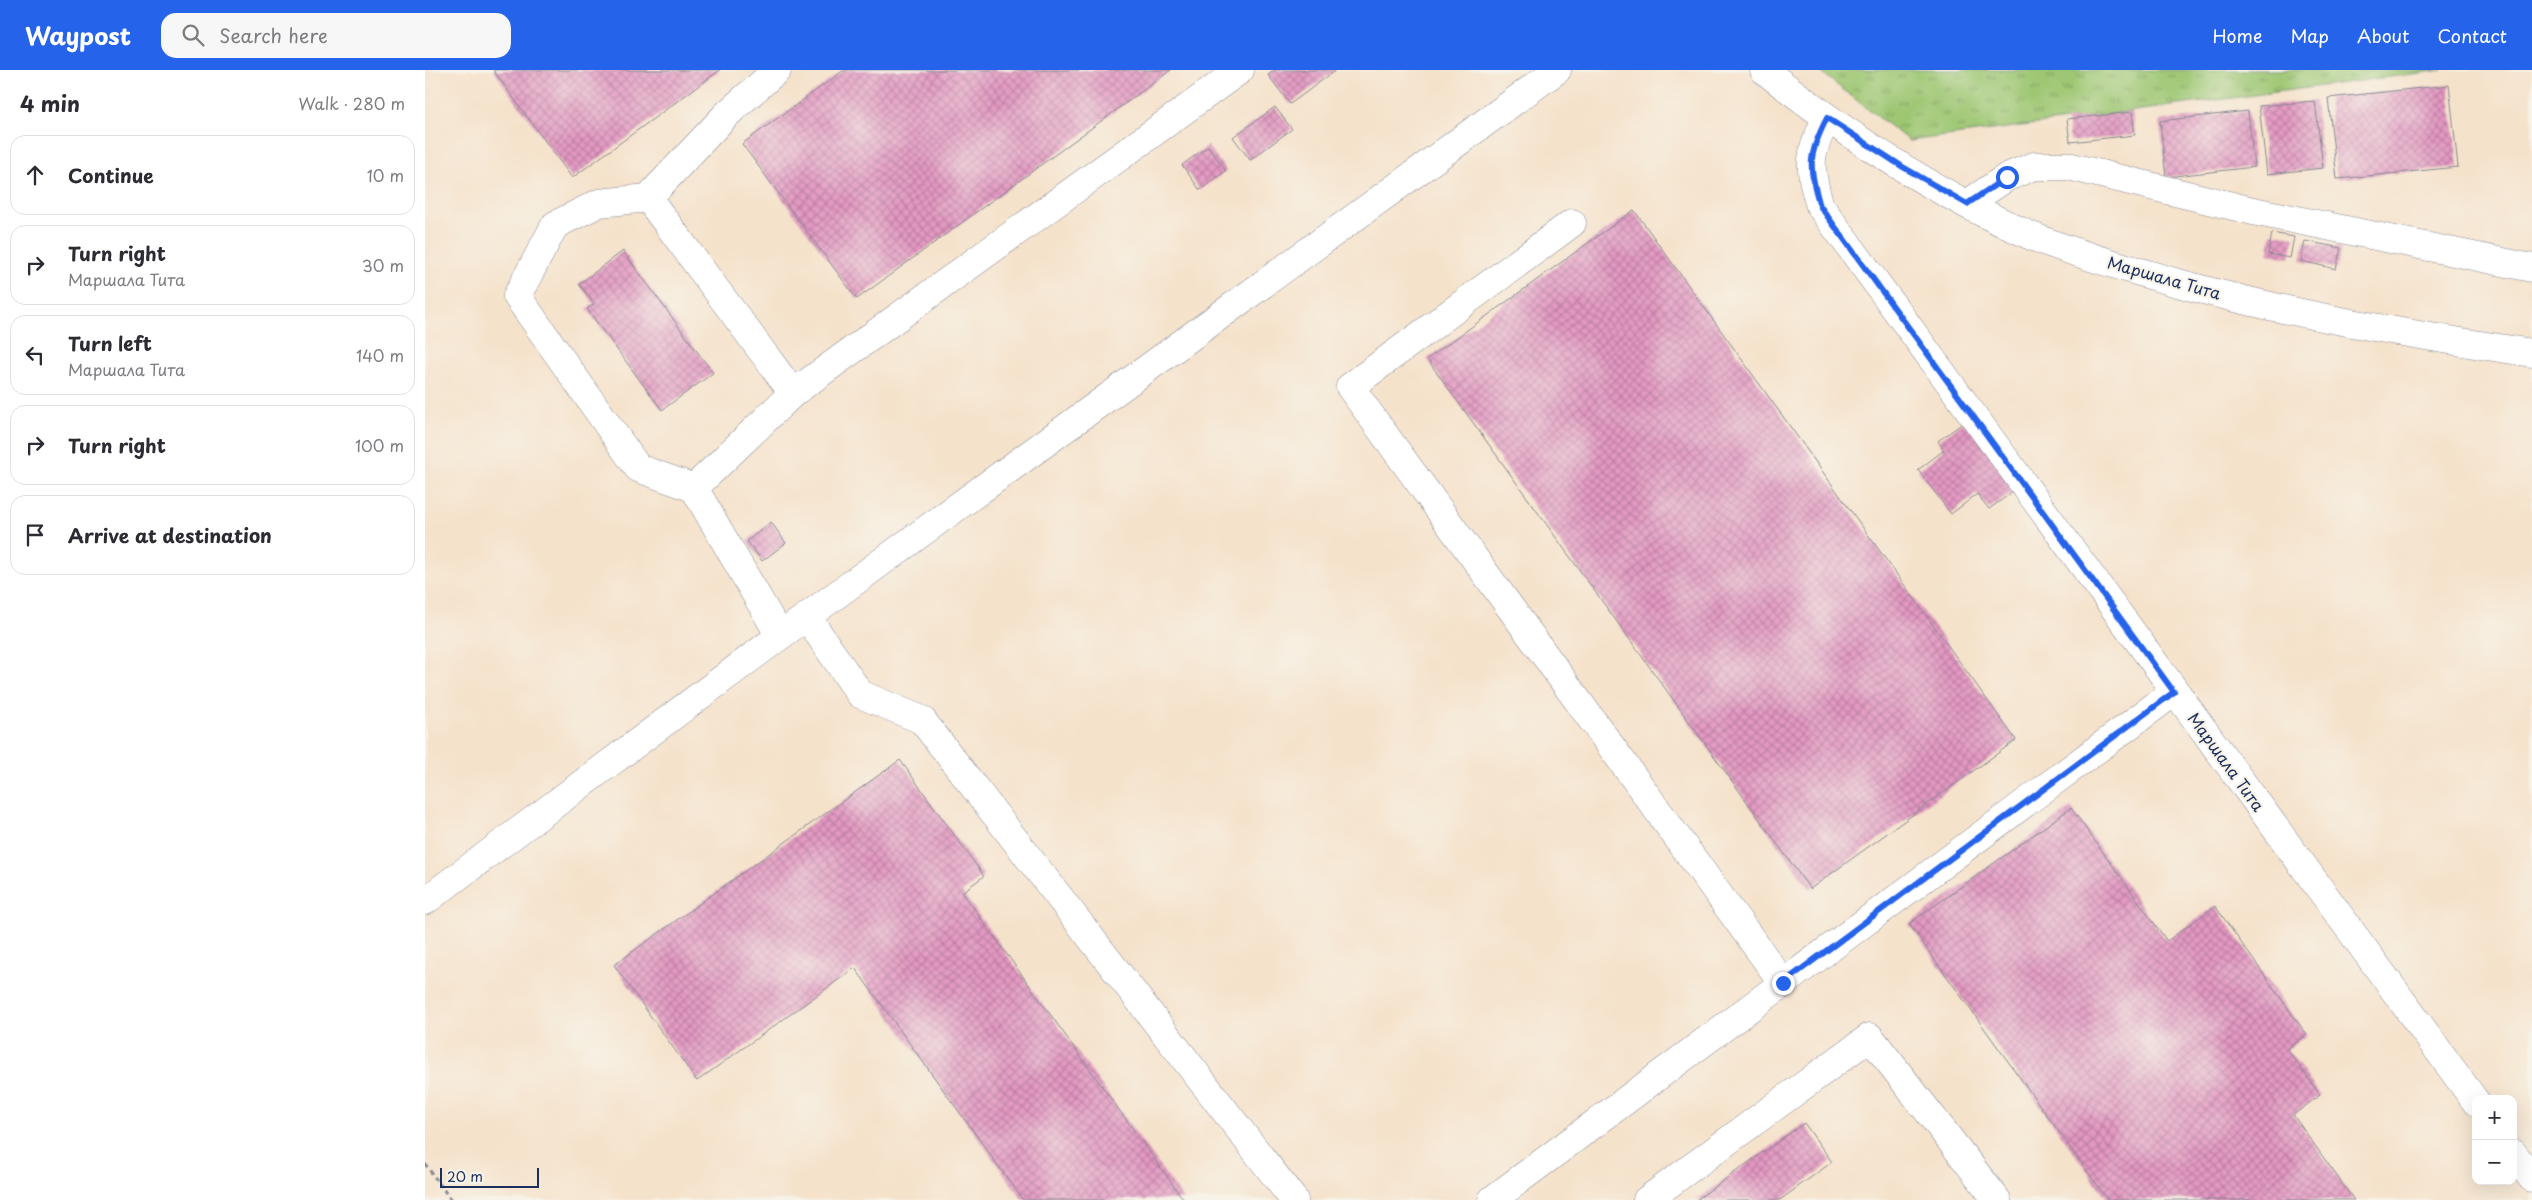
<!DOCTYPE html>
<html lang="en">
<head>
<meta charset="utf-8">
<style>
  body { margin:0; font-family:"Playpen Sans",sans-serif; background:#f7f7f7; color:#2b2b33 }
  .controls { position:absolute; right:15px; bottom:15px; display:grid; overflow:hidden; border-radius:10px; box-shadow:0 5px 20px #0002 }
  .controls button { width:45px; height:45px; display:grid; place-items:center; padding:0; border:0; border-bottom:1px solid #e1e1e2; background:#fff; color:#2b2b33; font:25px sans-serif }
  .scale { position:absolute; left:15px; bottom:12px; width:99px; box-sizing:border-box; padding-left:5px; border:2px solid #1b2f5e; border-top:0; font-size:14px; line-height:18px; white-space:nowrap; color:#1b2f5e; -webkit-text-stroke:4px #f7f3e8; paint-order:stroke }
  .stop { position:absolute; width:15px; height:15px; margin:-11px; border:4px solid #2563eb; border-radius:50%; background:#fff }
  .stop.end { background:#2563eb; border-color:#fff; box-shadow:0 1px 5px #0008 }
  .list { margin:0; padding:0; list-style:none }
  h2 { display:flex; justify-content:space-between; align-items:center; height:65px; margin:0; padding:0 20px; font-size:21px }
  h2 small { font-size:16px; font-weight:400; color:#7c7c81 }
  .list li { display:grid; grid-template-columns:32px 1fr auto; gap:15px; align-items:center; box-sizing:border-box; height:80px; margin:0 10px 10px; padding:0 10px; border:1px solid #e1e1e2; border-radius:15px }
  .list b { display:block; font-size:19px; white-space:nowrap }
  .list p { margin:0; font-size:16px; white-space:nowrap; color:#7c7c81 }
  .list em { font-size:16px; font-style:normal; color:#7c7c81 }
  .icon { flex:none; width:28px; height:28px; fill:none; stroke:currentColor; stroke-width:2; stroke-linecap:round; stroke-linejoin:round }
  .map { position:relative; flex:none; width:2107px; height:1130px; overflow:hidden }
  header { display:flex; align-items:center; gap:30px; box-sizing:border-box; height:70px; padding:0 25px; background:#2563eb; color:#fff }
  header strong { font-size:24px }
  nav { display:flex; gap:28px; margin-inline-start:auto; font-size:18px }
  .search { width:350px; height:45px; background:#f7f7f7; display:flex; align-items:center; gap:12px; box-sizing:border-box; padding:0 18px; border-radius:15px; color:#7c7c81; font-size:19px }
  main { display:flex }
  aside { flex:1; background:#fff }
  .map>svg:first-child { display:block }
  .grass { fill:url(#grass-tufts); stroke:#5c7b68 }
  .building { fill:url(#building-cross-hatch) }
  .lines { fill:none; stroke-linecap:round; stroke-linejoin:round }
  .minor-casing { stroke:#888894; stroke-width:29 }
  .major-casing { stroke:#888894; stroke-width:29 }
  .path { stroke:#888894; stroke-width:3; stroke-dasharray:4 4; stroke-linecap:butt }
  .minor { stroke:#fff; stroke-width:28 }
  .major { stroke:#fff; stroke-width:28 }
  .route { stroke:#2563eb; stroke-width:6 }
  .labels { text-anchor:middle; stroke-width:4; stroke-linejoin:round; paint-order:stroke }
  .street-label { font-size:16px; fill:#1b2f5e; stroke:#f7f3e8 }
</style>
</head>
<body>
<header>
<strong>Waypost</strong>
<div class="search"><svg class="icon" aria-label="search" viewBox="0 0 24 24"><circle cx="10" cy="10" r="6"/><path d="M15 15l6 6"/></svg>Search here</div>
<nav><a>Home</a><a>Map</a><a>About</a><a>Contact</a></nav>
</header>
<main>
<aside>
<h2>4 min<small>Walk · 280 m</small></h2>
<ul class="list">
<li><svg class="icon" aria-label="ahead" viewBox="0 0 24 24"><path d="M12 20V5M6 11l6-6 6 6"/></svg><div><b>Continue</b></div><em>10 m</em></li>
<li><svg class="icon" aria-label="right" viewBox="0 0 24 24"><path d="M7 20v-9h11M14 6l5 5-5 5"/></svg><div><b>Turn right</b><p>Маршала Тита</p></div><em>30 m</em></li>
<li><svg class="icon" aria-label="left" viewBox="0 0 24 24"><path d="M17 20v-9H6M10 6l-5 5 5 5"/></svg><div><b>Turn left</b><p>Маршала Тита</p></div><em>140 m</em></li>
<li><svg class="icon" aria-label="right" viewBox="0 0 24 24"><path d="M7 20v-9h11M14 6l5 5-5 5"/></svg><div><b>Turn right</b></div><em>100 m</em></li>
<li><svg class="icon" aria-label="arrive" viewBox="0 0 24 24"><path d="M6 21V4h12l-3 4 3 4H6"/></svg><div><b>Arrive at destination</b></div></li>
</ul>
</aside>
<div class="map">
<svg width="2107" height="1130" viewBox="0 0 2107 1130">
  <defs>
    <pattern id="grass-tufts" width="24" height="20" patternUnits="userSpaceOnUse" patternTransform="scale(1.25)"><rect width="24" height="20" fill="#9ec773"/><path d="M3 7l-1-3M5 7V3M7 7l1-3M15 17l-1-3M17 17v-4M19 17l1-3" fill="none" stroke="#80a262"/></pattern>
    <pattern id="building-cross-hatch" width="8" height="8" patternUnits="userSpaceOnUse" patternTransform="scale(1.25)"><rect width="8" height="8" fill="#e499c2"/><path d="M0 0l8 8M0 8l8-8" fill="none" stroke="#b87da1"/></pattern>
  </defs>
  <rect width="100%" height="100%" fill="#f7f3e8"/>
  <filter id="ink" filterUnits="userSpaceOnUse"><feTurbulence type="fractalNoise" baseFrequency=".02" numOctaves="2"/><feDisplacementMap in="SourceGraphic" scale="10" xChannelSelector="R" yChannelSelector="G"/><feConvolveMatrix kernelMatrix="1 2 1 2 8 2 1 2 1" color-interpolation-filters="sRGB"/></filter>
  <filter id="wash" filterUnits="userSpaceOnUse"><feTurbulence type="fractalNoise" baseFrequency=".0096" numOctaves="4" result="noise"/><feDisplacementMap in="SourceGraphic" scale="20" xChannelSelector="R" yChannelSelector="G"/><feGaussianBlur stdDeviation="1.12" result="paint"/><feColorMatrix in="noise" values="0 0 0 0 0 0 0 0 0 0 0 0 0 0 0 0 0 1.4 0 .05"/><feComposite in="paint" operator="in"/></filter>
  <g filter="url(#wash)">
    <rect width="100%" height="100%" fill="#f5e2cb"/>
    <path class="grass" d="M1393 0H2017L1484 71Z"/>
    <g id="blocks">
      <g class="building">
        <path d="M68 0H295L147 108Z"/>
        <path d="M419 0H746L432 229 317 74Z"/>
        <path d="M850 0H911L865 34 843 5Z"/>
        <path d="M2024 15 2033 97 1912 109 1903 28Z"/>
        <path d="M1890 31 1898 98 1842 104 1834 36Z"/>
        <path d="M850 37 867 59 825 90 808 67Z"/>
        <path d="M1823 41 1829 97 1741 107 1735 51Z"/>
        <path d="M1707 42 1710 65 1645 72 1642 49Z"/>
        <path d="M783 76 801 101 775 120 757 95Z"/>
        <path d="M1209 140 1591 670 1385 819 1002 289Z"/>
        <path d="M1847 163 1869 167 1865 188 1843 184Z"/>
        <path d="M1880 171 1916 178 1911 199 1876 191Z"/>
        <path d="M198 181 288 303 237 340 162 239 169 234 154 214Z"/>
        <path d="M1542 350 1593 418 1564 439 1552 424 1526 444 1493 400 1519 380 1513 371Z"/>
        <path d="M346 452 361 473 337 491 322 471Z"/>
        <path d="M475 690 559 806 537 822 759 1130H598L430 898 272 1011 189 895Z"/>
        <path d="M1646 738 1742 871 1790 836 1882 965 1862 979 1895 1025 1868 1045 1929 1130H1683L1484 854Z"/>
        <path d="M1379 1053 1407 1092 1355 1130H1271Z"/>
      </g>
    </g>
  </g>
  <g filter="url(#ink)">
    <use href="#blocks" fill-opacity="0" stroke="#888894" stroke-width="1"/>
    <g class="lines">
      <g class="minor-casing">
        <g id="minor">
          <path d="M352 0 302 44 223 128 174 133 130 155 92 226 213 398 269 418 355 566"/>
          <path d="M1402 48C1383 85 1383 96 1395 136L2051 1032"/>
          <path d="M223 128 368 323"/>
          <path d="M1542 134 1582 107 1609 96H1643L1828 141 2107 198"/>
          <path d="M1147 153 925 317 1358 913"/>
          <path d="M269 418 368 323 815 0"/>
          <path d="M382 547 435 624 497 650 869 1130"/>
          <path d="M0 831 355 566 1132 0"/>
          <path d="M2088 1083 2107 1108"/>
          <path d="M1067 1130 1749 622"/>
          <path d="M1222 1130 1445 967 1572 1130"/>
        </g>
      </g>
      <g class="major-casing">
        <path id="major" d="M1339 0C1420 64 1510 123 1604 165 1640 180 1678 191 1715 202 1843 241 1975 263 2107 283"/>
      </g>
      <path class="path" d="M0 1094 26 1130"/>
      <use href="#minor" class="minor"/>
      <use href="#major" class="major"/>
    </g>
  </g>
  <g class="lines" filter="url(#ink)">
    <path class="route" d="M1358 913 1749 622 1395 136C1383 96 1383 85 1402 48L1478 97 1542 134 1582 107"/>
  </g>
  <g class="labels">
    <g class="street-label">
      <text transform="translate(1739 208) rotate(16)" y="6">Маршала Тита</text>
      <text transform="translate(1801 692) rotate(54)" y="6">Маршала Тита</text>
    </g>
  </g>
</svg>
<div class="controls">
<button>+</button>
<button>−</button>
</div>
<div class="scale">20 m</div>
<div class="stop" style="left:1582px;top:107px"></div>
<div class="stop end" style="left:1358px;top:913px"></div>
</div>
</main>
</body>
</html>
